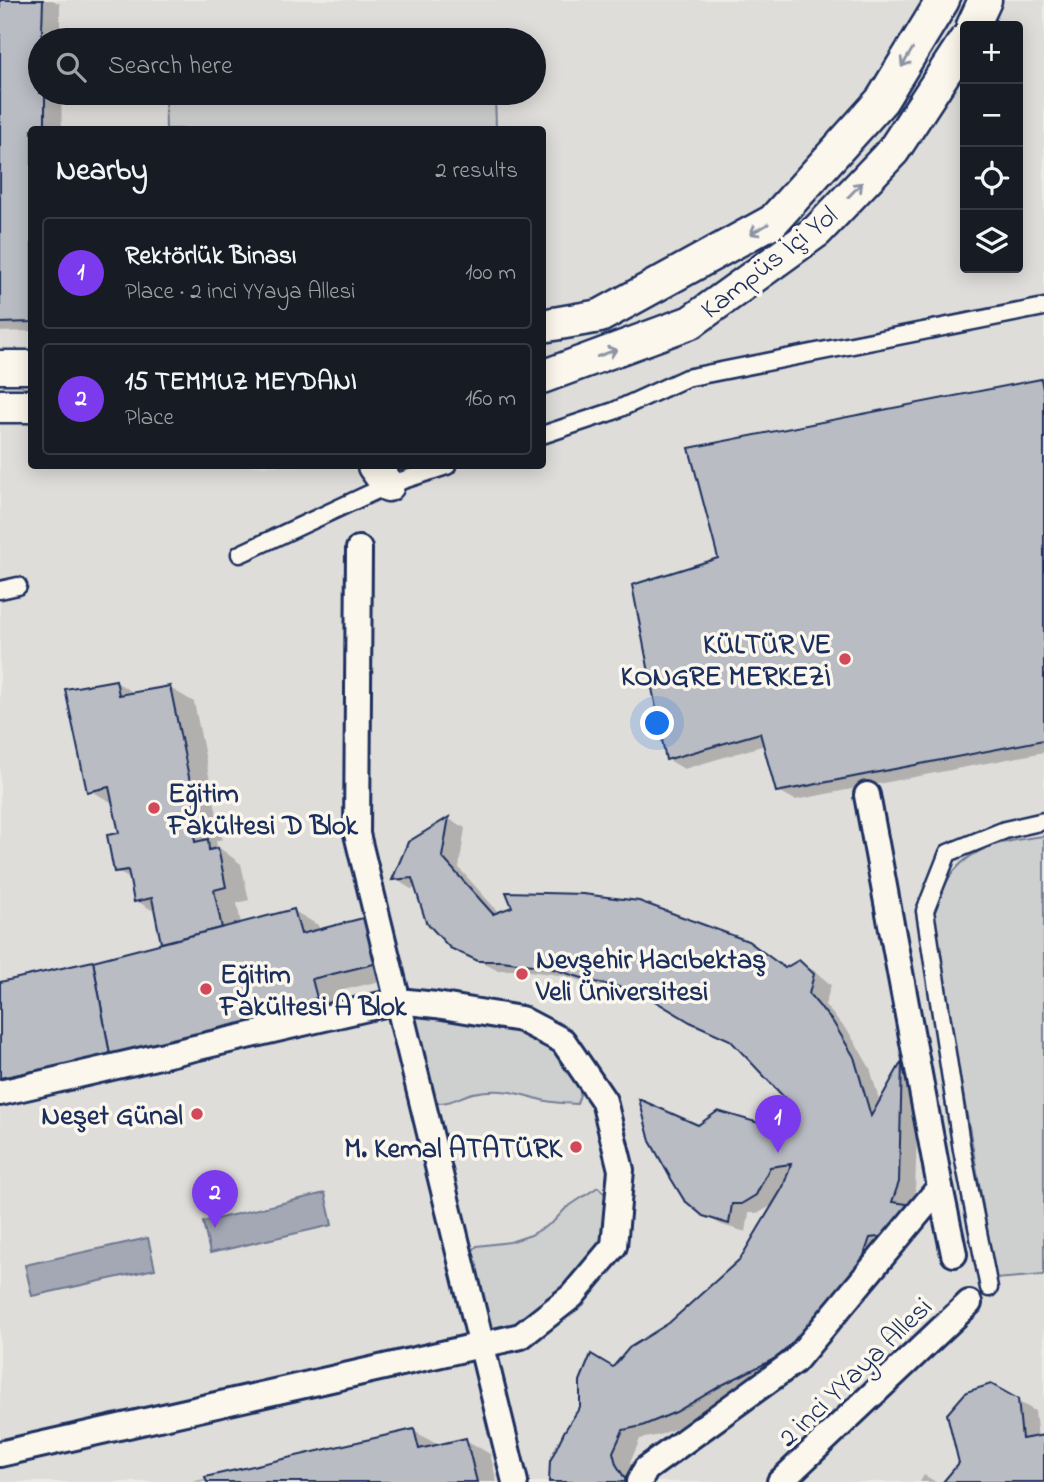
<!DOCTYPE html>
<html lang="en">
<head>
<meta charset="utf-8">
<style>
  body { margin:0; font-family:"Indie Flower",sans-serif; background:#20242c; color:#f1f3f6 }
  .controls { position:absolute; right:21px; top:21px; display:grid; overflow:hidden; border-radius:7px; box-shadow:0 4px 18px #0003 }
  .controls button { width:63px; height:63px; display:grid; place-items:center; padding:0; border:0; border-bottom:2px solid #363941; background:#171b24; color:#f1f3f6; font:35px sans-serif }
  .you { position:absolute; left:658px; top:724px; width:24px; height:24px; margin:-18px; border:5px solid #fff; border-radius:50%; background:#1a73e8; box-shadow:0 0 0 10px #1a73e833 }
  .badge { display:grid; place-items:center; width:46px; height:46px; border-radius:50%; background:#7c3aed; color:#fff; font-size:23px; font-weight:700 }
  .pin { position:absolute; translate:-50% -58px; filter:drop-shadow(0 2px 4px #0008) }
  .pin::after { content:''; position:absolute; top:37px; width:24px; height:21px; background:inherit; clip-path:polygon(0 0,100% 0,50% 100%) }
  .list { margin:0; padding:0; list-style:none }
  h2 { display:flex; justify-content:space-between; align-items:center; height:91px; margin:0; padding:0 28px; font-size:30px }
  h2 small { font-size:23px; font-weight:400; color:#9ea1a6 }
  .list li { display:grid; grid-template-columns:46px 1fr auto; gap:21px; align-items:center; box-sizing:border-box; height:112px; margin:0 14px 14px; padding:0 14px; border:2px solid #363941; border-radius:7px }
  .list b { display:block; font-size:26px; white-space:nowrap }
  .list p { margin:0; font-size:23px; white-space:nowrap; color:#9ea1a6 }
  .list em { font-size:23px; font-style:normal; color:#9ea1a6 }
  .icon { flex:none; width:38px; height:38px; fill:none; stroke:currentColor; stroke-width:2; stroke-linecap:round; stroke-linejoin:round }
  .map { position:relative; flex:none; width:1044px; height:1482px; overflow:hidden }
  .search { position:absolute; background:#171b24; box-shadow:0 4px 18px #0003; left:28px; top:28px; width:518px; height:77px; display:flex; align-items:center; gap:18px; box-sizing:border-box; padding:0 24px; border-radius:38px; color:#9ea1a6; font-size:26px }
  .panel { position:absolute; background:#171b24; box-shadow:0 4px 18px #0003; left:28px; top:126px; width:518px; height:343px; border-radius:7px }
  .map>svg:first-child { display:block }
  .built { fill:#deddda; fill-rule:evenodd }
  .green { fill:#cecfcf; stroke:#747f96; stroke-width:2 }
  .water { fill:#a3a8b4; stroke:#6d7892; stroke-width:2 }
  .shadow { fill:#0003 }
  .building { fill:#b9bcc3; stroke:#1b2f5e; stroke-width:2 }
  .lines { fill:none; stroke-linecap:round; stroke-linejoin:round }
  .service-casing { stroke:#1b2f5e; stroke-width:21 }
  .pedestrian-casing { stroke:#1b2f5e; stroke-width:30 }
  .minor-casing { stroke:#1b2f5e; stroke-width:37 }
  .service { stroke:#fbf7ec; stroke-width:16 }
  .pedestrian { stroke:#fbf7ec; stroke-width:24 }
  .minor { stroke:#fbf7ec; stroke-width:32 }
  .oneway { stroke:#8b93a5 }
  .poi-dot { fill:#d1495b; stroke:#fbf7ec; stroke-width:2.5 }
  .labels { text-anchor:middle; stroke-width:7; stroke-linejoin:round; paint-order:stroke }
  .street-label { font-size:28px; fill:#1b2f5e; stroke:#fbf7ec }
  .poi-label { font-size:28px; font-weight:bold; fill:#1b2f5e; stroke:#fbf7ec; text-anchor:end }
</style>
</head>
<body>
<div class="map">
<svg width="1044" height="1482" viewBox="0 0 1044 1482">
  <rect width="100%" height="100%" fill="#eeebe4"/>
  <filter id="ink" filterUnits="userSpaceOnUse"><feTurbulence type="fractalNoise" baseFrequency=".0143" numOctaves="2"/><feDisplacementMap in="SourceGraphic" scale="14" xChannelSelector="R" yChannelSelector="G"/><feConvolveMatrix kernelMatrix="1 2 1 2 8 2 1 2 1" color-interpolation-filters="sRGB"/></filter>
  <g filter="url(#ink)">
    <path class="built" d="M0 0H1044V1482H0ZM965 26H1018V268H965ZM40 40H534V93H40ZM32 130H542V466H32Z"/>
    <g class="green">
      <path d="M165 93H495L496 129H166Z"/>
      <path d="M1044 836V1275L996 1279 932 918C938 904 943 884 953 872 976 844 1010 840 1044 836Z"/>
      <path d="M420 1016C464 1023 514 1018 552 1046 564 1055 574 1073 583 1085L577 1104C564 1103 550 1103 538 1099 514 1092 500 1088 473 1093 458 1097 447 1106 431 1102L409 1022Z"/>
      <path d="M598 1187 612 1201 602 1248 578 1280 528 1317 496 1336 484 1335 469 1254 477 1246 510 1242 531 1235 553 1222 566 1208Z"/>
    </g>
    <g class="water">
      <path d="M325 1193 332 1225 210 1253 203 1222Z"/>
      <path d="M148 1238 155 1269 32 1296 25 1265Z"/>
    </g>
    <g class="shadow">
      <path d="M0 0H53L60 4V40H40V93H61L62 130H32V331L0 332Z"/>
      <path d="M1041 380 1044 382V752L795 800 777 790 765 745 684 769 667 759 720 559Z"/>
      <path d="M116 682 136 694 170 688 194 702 222 839 216 841 217 846 241 864 249 900 237 903 241 924 294 911 318 925 320 931 401 976 335 992 340 1012 0 1096V983L163 945 157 913 135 900 130 879 116 871 121 834 115 804 89 790Z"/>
      <path d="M449 819 465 828 459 868 500 914 747 942 787 969 799 962 816 972 831 985 825 1005 850 1034 870 1068 880 1103 903 1064 919 1073 915 1193 910 1208 923 1216 912 1244 888 1247 878 1274 848 1320 693 1421 660 1435 640 1439 630 1463 637 1482H550L613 1369 670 1325 741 1260 776 1203 759 1213H749L746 1232 722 1225 704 1215 698 1127 769 1128 800 1112 735 1043 710 1031 656 999 614 991 566 976 521 970H497L470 957 417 888 411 889 395 879 410 844Z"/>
      <path d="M1017 1401 1035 1411 1038 1438 1044 1437V1482H945Z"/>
      <path d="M414 1431 438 1445 466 1440 490 1454 497 1482H190Z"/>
      <path d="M924 1475 936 1482H920Z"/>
    </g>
    <g class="building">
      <path d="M0 0H43L40 93H45V130H32V322L0 323Z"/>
      <path d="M1041 379 1044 394V740L776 792 760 733 666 760 632 585 718 558 689 448Z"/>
      <path d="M116 680 119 695 170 686 199 825 193 828 195 842 208 839 209 850 218 848 226 887 214 890 222 928 161 943 152 898 134 902 128 870 114 872 107 835 119 833 109 787 87 792 65 689Z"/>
      <path d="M449 817 442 857 493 914 512 907 506 892 583 894 639 901 748 941 785 968 799 960 814 974 809 994 833 1022 854 1057 871 1116 902 1061 899 1182 892 1202 907 1204 894 1235 870 1238 861 1264 814 1322 778 1357 724 1384 676 1412 642 1426 623 1430 613 1452 616 1464 627 1482H549L550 1461 564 1432 580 1407V1381L591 1354 613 1367 629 1348 669 1323 740 1259 783 1187 791 1164 770 1167 756 1195 741 1204H732L729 1224 703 1216 684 1200 670 1177 650 1141 639 1099 698 1125 718 1111 769 1126 797 1111 730 1040 690 1022 638 991 595 982 547 967 502 961H478L450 948 426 922 412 878 392 880 408 842Z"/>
      <path d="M294 909 301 934 367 917 378 963 312 979 317 998 302 1003 305 1015 110 1055 93 961Z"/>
      <path d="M93 961 110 1055 0 1078V982Z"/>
      <path d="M991 1384 1018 1399 1022 1439 1044 1435V1482H943L959 1463 947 1414 966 1392Z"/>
      <path d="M414 1429 419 1449 466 1438 477 1482H207L205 1477Z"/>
    </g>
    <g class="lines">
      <g class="service-casing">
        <g id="service">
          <path d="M542 435 614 411 686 378 1044 307"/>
          <path d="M240 554 388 485 447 466"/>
          <path d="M0 590 18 586"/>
          <path d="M989 1288 962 1150 925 911 948 853 1005 830 1044 821"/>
        </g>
      </g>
      <g class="pedestrian-casing">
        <g id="pedestrian">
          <path d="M359 549 357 834 515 1482"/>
          <path d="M0 1093 398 1001 436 1005 521 1019 563 1041 604 1101 621 1170 614 1246 572 1296 521 1336 0 1454"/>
          <path d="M940 1187 954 1254"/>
          <path d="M639 1482 646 1469 795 1361 940 1187 867 795"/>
          <path d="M780 1482 969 1303"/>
        </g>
      </g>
      <g class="minor-casing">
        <g id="minor">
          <path d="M973 26 985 0"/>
          <path d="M542 326 600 316 773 221 882 100 943 0"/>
          <path d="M0 367H32"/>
          <path d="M542 377 691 322 817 231 893 151 965 41"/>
          <path d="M0 406H32"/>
          <path d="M374 466 388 485"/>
        </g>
      </g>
      <use href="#service" class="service"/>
      <use href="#pedestrian" class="pedestrian"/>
      <use href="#minor" class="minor"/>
    </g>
    <defs><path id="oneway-shaft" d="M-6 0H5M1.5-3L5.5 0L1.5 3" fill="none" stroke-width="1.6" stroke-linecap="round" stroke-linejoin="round" transform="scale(1.75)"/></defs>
    <g class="oneway">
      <use href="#oneway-shaft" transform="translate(907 58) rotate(121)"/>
      <use href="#oneway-shaft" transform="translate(855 190) rotate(-46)"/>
      <use href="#oneway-shaft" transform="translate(759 229) rotate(151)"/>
      <use href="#oneway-shaft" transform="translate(607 353) rotate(-20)"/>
    </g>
  </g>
  <g class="poi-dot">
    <circle cx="845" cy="659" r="7"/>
    <circle cx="154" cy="808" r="7"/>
    <circle cx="522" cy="974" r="7"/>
    <circle cx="206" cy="989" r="7"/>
    <circle cx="197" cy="1114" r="7"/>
    <circle cx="576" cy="1147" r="7"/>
  </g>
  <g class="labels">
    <g class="street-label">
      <text transform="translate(768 261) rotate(-38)" y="10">Kampüs İçi Yol</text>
      <text transform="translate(854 1371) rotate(-44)" y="10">2 inci YYaya Allesi</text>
    </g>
    <g class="poi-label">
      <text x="831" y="653">KÜLTÜR VE<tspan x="831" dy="32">KONGRE MERKEZİ</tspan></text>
      <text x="168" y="802" text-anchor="start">Eğitim<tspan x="168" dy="32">Fakültesi D Blok</tspan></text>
      <text x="536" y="968" text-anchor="start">Nevşehir Hacıbektaş<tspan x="536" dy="32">Veli Üniversitesi</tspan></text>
      <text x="220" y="983" text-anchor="start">Eğitim<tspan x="220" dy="32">Fakültesi A Blok</tspan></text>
      <text x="183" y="1124">Neşet Günal</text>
      <text x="562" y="1157">M. Kemal ATATÜRK</text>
    </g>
  </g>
</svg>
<div class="controls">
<button>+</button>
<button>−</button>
<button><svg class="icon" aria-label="locate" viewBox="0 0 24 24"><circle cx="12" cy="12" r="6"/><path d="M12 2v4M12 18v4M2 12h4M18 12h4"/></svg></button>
<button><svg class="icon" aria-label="layers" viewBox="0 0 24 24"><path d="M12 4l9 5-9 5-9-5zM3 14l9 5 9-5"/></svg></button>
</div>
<div class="you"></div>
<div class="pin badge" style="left:778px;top:1153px">1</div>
<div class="pin badge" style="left:215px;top:1228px">2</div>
<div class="search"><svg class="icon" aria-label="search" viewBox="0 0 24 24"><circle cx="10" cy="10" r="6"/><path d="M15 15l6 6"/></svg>Search here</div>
<section class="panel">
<h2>Nearby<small>2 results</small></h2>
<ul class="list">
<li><span class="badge">1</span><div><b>Rektörlük Binası</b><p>Place · 2 inci YYaya Allesi</p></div><em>100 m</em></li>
<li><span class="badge">2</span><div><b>15 TEMMUZ MEYDANI</b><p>Place</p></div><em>160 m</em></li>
</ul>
</section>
</div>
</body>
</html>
